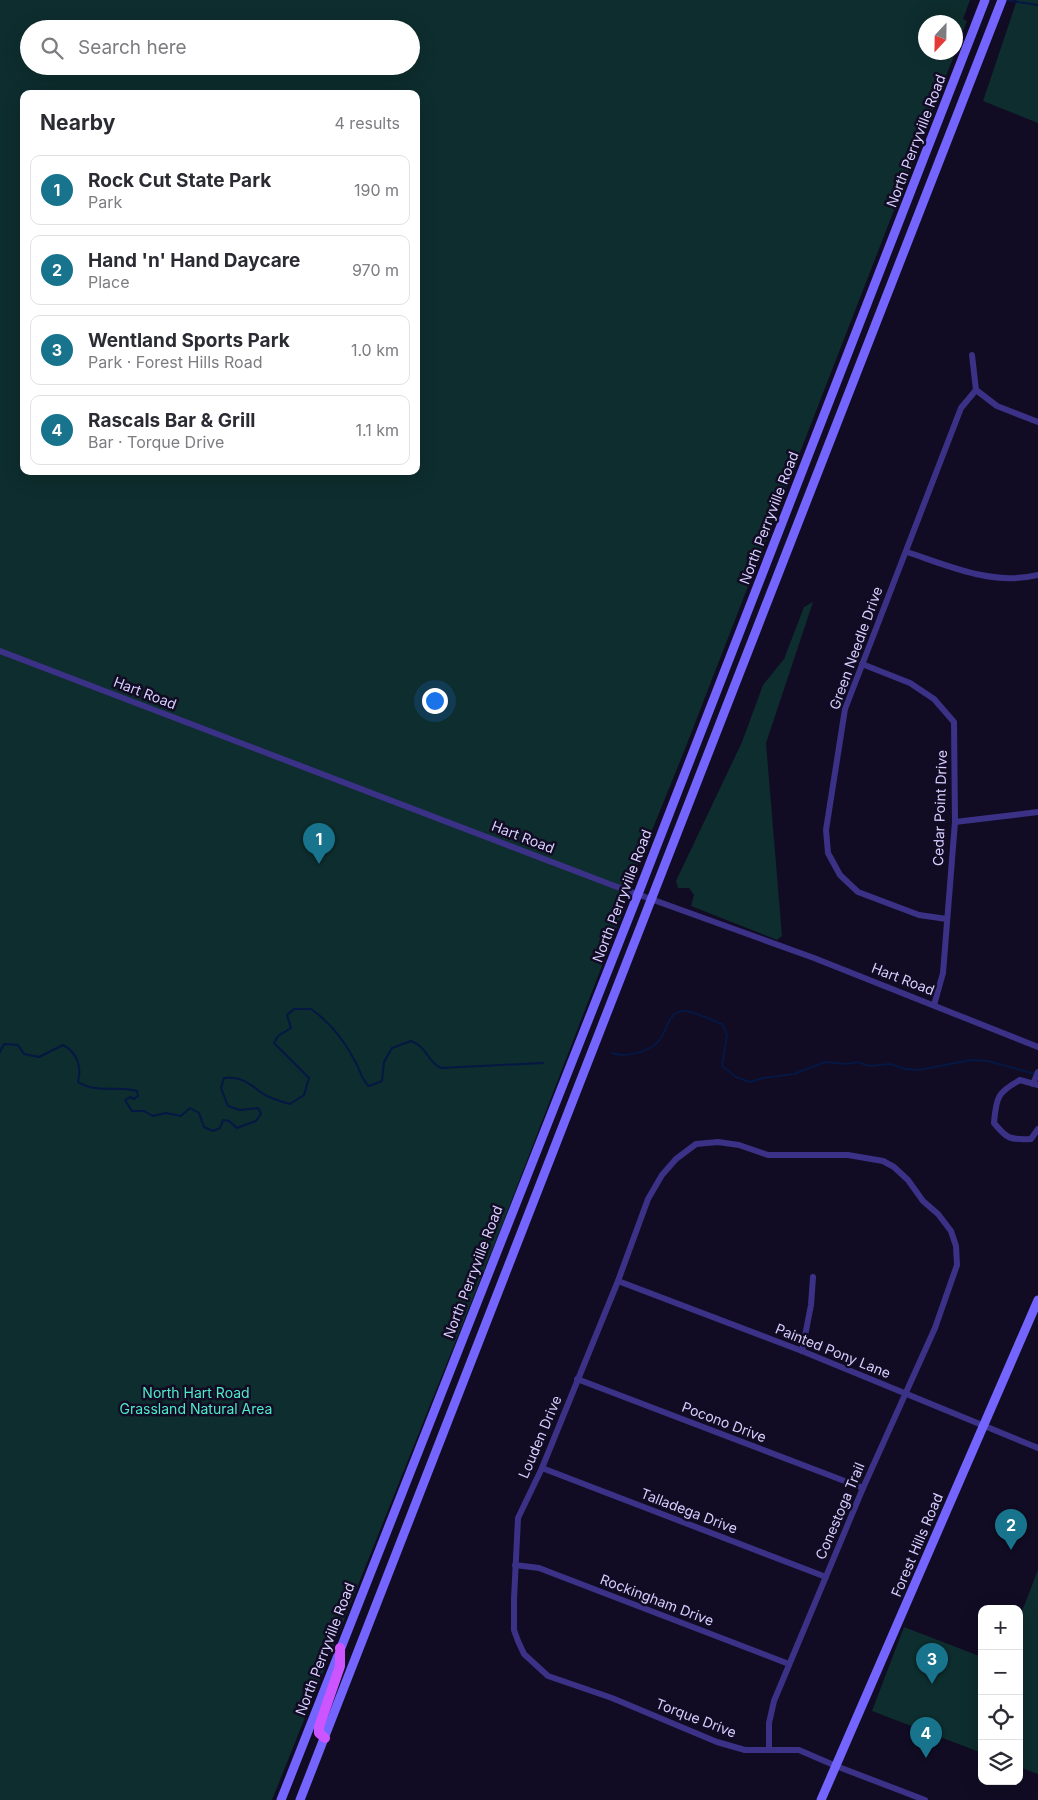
<!DOCTYPE html>
<html lang="en">
<head>
<meta charset="utf-8">
<style>
  body { margin:0; font-family:Inter,sans-serif; background:#f7f7f7; color:#2b2b33 }
  .controls { position:absolute; right:15px; bottom:15px; display:grid; overflow:hidden; border-radius:10px; box-shadow:0 5px 20px #0002 }
  .controls button { width:45px; height:45px; display:grid; place-items:center; padding:0; border:0; border-bottom:1px solid #e1e1e2; background:#fff; color:#2b2b33; font:25px sans-serif }
  .compass { position:absolute; left:918px; top:15px; width:45px; height:45px; border-radius:50%; background:#fff; box-shadow:0 5px 20px #0002; rotate:202deg }
  .you { position:absolute; left:434px; top:700px; width:18px; height:18px; margin:-12px; border:4px solid #fff; border-radius:50%; background:#1a73e8; box-shadow:0 0 0 8px #1a73e833 }
  .badge { display:grid; place-items:center; width:32px; height:32px; border-radius:50%; background:#18748c; color:#fff; font-size:16px; font-weight:700 }
  .pin { position:absolute; translate:-50% -41px; filter:drop-shadow(0 1px 2px #0008) }
  .pin::after { content:''; position:absolute; top:26px; width:18px; height:15px; background:inherit; clip-path:polygon(0 0,100% 0,50% 100%) }
  .list { margin:0; padding:0; list-style:none }
  h2 { display:flex; justify-content:space-between; align-items:center; height:65px; margin:0; padding:0 20px; font-size:21px }
  h2 small { font-size:16px; font-weight:400; color:#7c7c81 }
  .list li { display:grid; grid-template-columns:32px 1fr auto; gap:15px; align-items:center; box-sizing:border-box; height:70px; margin:0 10px 10px; padding:0 10px; border:1px solid #e1e1e2; border-radius:10px }
  .list b { display:block; font-size:19px; white-space:nowrap }
  .list p { margin:0; font-size:16px; white-space:nowrap; color:#7c7c81 }
  .list em { font-size:16px; font-style:normal; color:#7c7c81 }
  .icon { flex:none; width:28px; height:28px; fill:none; stroke:currentColor; stroke-width:2; stroke-linecap:round; stroke-linejoin:round }
  .map { position:relative; flex:none; width:1038px; height:1800px; overflow:hidden }
  .search { position:absolute; background:#fff; box-shadow:0 5px 20px #0002; left:20px; top:20px; width:400px; height:55px; display:flex; align-items:center; gap:12px; box-sizing:border-box; padding:0 18px; border-radius:28px; color:#7c7c81; font-size:19px }
  .panel { position:absolute; background:#fff; box-shadow:0 5px 20px #0002; left:20px; top:90px; width:400px; height:385px; border-radius:10px }
  .map>svg:first-child { display:block }
  .green { fill:#0e2d2e; fill-rule:evenodd }
  .lines { fill:none; stroke-linecap:round; stroke-linejoin:round }
  .stream { stroke:#051743; stroke-width:2 }
  .street { stroke:#3b3287; stroke-width:6 }
  .secondary { stroke:#7465ff; stroke-width:9 }
  .primary { stroke:#c5f; stroke-width:10 }
  .labels { text-anchor:middle; stroke-width:5; stroke-linejoin:round; paint-order:stroke }
  .street-label { font-size:14px; fill:#d7ceff; stroke:#110c23 }
  .park-label { font-size:14px; fill:#4feace; stroke:#110c23 }
</style>
</head>
<body>
<div class="map">
<svg width="1038" height="1800" viewBox="0 0 1038 1800">
  <rect width="100%" height="100%" fill="#110c23"/>
  <g class="green">
    <path d="M0 0H970L963 19 967 21 956 50V22H926V52L955 53 683 754 623 902 625 906 499 1233 272 1800H0ZM29 29H411V66H29ZM24 94H416V471H24Z"/>
    <path d="M1017 0H1038V123L983 101Z"/>
    <path d="M813 602 766 743 782 936 777 940 691 906 694 895 689 888H678L676 881 742 742 763 685 784 659 804 607Z"/>
    <path d="M1038 1570V1774L1019 1767V1619Z"/>
    <path d="M904 1627 982 1657V1753L872 1711Z"/>
  </g>
  <g class="lines">
    <g class="stream">
      <path d="M1005 0 1038 5"/>
      <path d="M0 1052 4 1044 18 1045 24 1054 39 1057 63 1045C77 1052 82 1067 78 1082 97 1094 116 1085 137 1091L138 1096 134 1099 130 1097 125 1100 132 1111H144L153 1116 166 1113 181 1116 190 1108 199 1113 204 1127 213 1131 220 1128 223 1120 229 1121 237 1128 256 1121 261 1114 258 1108 240 1110 228 1106 221 1088 224 1078C246 1076 251 1087 267 1096 274 1099 282 1102 290 1104L304 1095 309 1078 274 1043 278 1036 291 1028 287 1015 294 1009H311C331 1023 345 1041 356 1063 361 1072 361 1079 369 1086L382 1081 384 1062 392 1048 411 1041C429 1048 426 1061 441 1068L543 1063"/>
      <path d="M612 1053C625 1058 648 1052 658 1042 667 1032 668 1010 685 1011 696 1012 711 1020 722 1024L727 1035 722 1066 736 1077 750 1082 763 1078 794 1074 825 1062 847 1064 857 1062 870 1066 890 1064 905 1069 919 1070 971 1060 988 1061 1035 1074"/>
    </g>
    <g class="street">
      <path d="M976 390 997 406 1038 422"/>
      <path d="M907 552C949 566 993 586 1038 575"/>
      <path d="M0 651 612 885 814 958 1038 1047"/>
      <path d="M862 664 910 683 934 699 954 722 955 822 943 973 934 1005"/>
      <path d="M955 822 1038 812"/>
      <path d="M947 919 919 915 858 892 840 875 828 853 826 830 845 709 961 408 976 390 972 355"/>
      <path d="M1033 1084 1038 1072"/>
      <path d="M1038 1085 1020 1080C998 1092 996 1097 994 1123 1007 1139 1010 1140 1031 1139L1038 1129"/>
      <path d="M618 1281 802 1351 1038 1448"/>
      <path d="M802 1351 811 1305 813 1277"/>
      <path d="M577 1379 863 1488"/>
      <path d="M542 1468 826 1577"/>
      <path d="M515 1565 539 1568 789 1664"/>
      <path d="M769 1750V1723L774 1701 863 1488 935 1328 957 1265 956 1246 951 1231 938 1214 923 1201 908 1180 894 1167 883 1161 848 1155H768L739 1145 718 1142 696 1144 676 1159 662 1175 648 1199 618 1281 542 1468 518 1518 514 1599V1630L518 1641 524 1654 548 1676 612 1698 717 1742 745 1750H799L836 1766 925 1800"/>
    </g>
    <g class="secondary">
      <path d="M281 1800 638 894 985 0"/>
      <path d="M300 1800 1002 0"/>
      <path d="M821 1800 1038 1300"/>
    </g>
    <path class="primary" d="M325 1738 319 1733V1727L340 1666V1648"/>
  </g>
  <g class="labels">
    <g class="street-label">
      <text transform="translate(916 141) rotate(-69)" y="5">North Perryville Road</text>
      <text transform="translate(769 518) rotate(-69)" y="5">North Perryville Road</text>
      <text transform="translate(856 648) rotate(-70)" y="5">Green Needle Drive</text>
      <text transform="translate(145 693) rotate(21)" y="5">Hart Road</text>
      <text transform="translate(940 808) rotate(-88)" y="5">Cedar Point Drive</text>
      <text transform="translate(523 837) rotate(21)" y="5">Hart Road</text>
      <text transform="translate(622 896) rotate(-69)" y="5">North Perryville Road</text>
      <text transform="translate(903 979) rotate(21)" y="5">Hart Road</text>
      <text transform="translate(473 1272) rotate(-69)" y="5">North Perryville Road</text>
      <text transform="translate(833 1351) rotate(22)" y="5">Painted Pony Lane</text>
      <text transform="translate(724 1422) rotate(21)" y="5">Pocono Drive</text>
      <text transform="translate(540 1437) rotate(-67)" y="5">Louden Drive</text>
      <text transform="translate(689 1511) rotate(21)" y="5">Talladega Drive</text>
      <text transform="translate(840 1511) rotate(-67)" y="5">Conestoga Trail</text>
      <text transform="translate(917 1545) rotate(-67)" y="5">Forest Hills Road</text>
      <text transform="translate(657 1600) rotate(21)" y="5">Rockingham Drive</text>
      <text transform="translate(325 1649) rotate(-69)" y="5">North Perryville Road</text>
      <text transform="translate(696 1718) rotate(21)" y="5">Torque Drive</text>
    </g>
    <g class="park-label">
      <text x="196" y="1398">North Hart Road<tspan x="196" dy="16">Grassland Natural Area</tspan></text>
    </g>
  </g>
</svg>
<div class="controls">
<button>+</button>
<button>−</button>
<button><svg class="icon" aria-label="locate" viewBox="0 0 24 24"><circle cx="12" cy="12" r="6"/><path d="M12 2v4M12 18v4M2 12h4M18 12h4"/></svg></button>
<button><svg class="icon" aria-label="layers" viewBox="0 0 24 24"><path d="M12 4l9 5-9 5-9-5zM3 14l9 5 9-5"/></svg></button>
</div>
<svg class="compass" viewBox="-18 -18 36 36"><path d="M0-13l5 13h-10z" fill="#e53935"/><path d="M0 13l5-13h-10z" fill="#7c7c81"/></svg>
<div class="you"></div>
<div class="pin badge" style="left:319px;top:864px">1</div>
<div class="pin badge" style="left:1011px;top:1550px">2</div>
<div class="pin badge" style="left:932px;top:1684px">3</div>
<div class="pin badge" style="left:926px;top:1758px">4</div>
<div class="search"><svg class="icon" aria-label="search" viewBox="0 0 24 24"><circle cx="10" cy="10" r="6"/><path d="M15 15l6 6"/></svg>Search here</div>
<section class="panel">
<h2>Nearby<small>4 results</small></h2>
<ul class="list">
<li><span class="badge">1</span><div><b>Rock Cut State Park</b><p>Park</p></div><em>190 m</em></li>
<li><span class="badge">2</span><div><b>Hand 'n' Hand Daycare</b><p>Place</p></div><em>970 m</em></li>
<li><span class="badge">3</span><div><b>Wentland Sports Park</b><p>Park · Forest Hills Road</p></div><em>1.0 km</em></li>
<li><span class="badge">4</span><div><b>Rascals Bar &amp; Grill</b><p>Bar · Torque Drive</p></div><em>1.1 km</em></li>
</ul>
</section>
</div>
</body>
</html>
